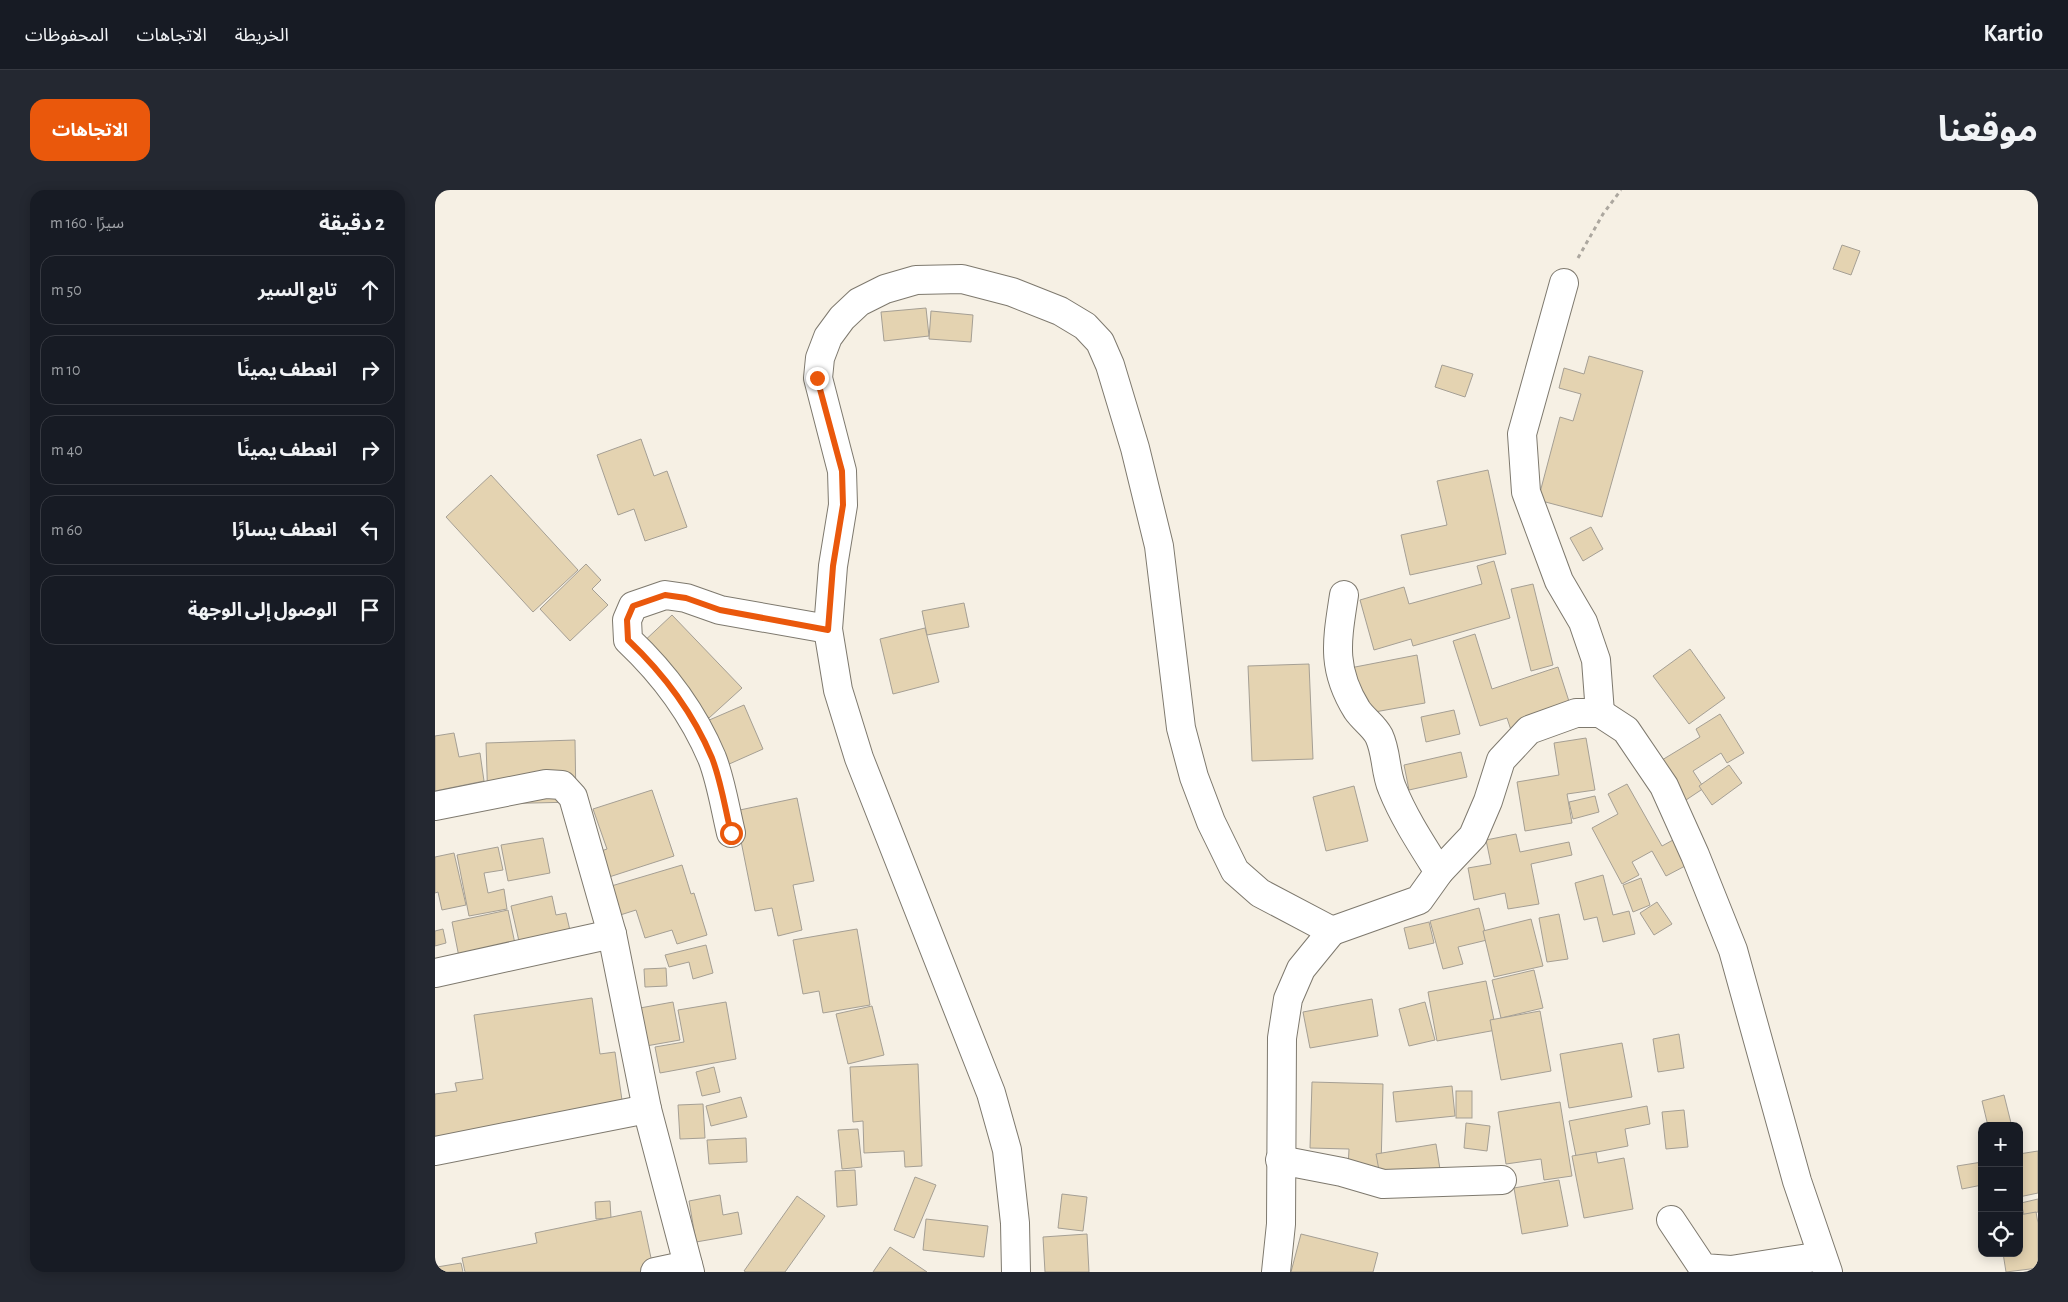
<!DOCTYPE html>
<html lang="ar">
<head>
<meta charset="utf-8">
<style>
  body { margin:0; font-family:"Alegreya Sans","Noto Sans Arabic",sans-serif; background:#242831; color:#f1f3f6; direction:rtl }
  .controls { position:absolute; right:15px; bottom:15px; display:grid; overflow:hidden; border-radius:10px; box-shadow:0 2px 12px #0003 }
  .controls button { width:45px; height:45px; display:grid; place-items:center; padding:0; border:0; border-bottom:1px solid #363941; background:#171b24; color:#f1f3f6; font:25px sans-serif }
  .stop { position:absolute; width:15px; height:15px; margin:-11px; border:4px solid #ea580c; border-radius:50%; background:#fff }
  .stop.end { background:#ea580c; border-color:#fff; box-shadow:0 1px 5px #0008 }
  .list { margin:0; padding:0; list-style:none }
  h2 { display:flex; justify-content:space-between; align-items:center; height:65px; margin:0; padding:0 20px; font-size:21px }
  h2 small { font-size:16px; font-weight:400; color:#9ea1a6 }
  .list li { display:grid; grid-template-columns:32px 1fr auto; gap:15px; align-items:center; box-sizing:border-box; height:70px; margin:0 10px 10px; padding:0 10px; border:1px solid #363941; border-radius:15px }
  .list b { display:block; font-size:19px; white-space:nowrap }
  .list em { font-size:16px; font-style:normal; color:#9ea1a6 }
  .icon { flex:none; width:28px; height:28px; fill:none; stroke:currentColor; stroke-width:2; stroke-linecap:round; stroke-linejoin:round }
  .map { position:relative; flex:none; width:1603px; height:1082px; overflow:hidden; direction:ltr; border-radius:15px }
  header { display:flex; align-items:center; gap:30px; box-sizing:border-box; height:70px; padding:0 25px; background:#171b24; border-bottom:1px solid #363941 }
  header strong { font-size:24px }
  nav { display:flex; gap:28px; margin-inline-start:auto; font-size:18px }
  .intro { display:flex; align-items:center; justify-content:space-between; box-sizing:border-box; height:120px; padding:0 30px }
  h1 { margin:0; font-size:35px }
  .button { padding:12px 22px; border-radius:15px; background:#ea580c; color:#fff; font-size:18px; font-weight:700 }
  main { display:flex; gap:30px; padding:0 30px }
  aside { flex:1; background:#171b24; border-radius:15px; box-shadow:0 2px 12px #0003 }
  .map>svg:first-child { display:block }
  .building { fill:#e4d3b1; stroke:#a59f94 }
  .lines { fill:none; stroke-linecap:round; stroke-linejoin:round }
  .minor-casing { stroke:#7e796e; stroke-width:30 }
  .path { stroke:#aca79f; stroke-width:3; stroke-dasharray:4 4; stroke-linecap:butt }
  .minor { stroke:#fff; stroke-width:28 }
  .route { stroke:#ea580c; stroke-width:6 }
</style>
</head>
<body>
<header>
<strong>Kartio</strong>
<nav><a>الخريطة</a><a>الاتجاهات</a><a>المحفوظات</a></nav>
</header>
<div class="intro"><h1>موقعنا</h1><a class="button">الاتجاهات</a></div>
<main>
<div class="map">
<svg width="1603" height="1082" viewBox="0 0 1603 1082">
  <rect width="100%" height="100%" fill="#f6f0e4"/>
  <g class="building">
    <path d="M1407 55 1425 61 1416 85 1398 79Z"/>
    <path d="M491 118 494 146 449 151 446 122Z"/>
    <path d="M496 121 538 125 536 152 494 149Z"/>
    <path d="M1154 166 1208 181 1167 327 1103 310 1125 227 1138 231 1146 204 1124 198 1129 178 1149 184Z"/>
    <path d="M1007 175 1038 184 1030 207 1000 197Z"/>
    <path d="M206 249 219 286 232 281 252 337 210 351 199 319 183 325 162 265Z"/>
    <path d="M1053 280 1071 364 975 385 966 345 1012 335 1002 291Z"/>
    <path d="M56 285 143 380 98 422 11 327Z"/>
    <path d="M1156 337 1168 359 1148 371 1135 348Z"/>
    <path d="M1059 371 1075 428 978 456 976 449 939 460 925 410 969 397 974 414 1047 394 1042 376Z"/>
    <path d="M151 374 166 390 157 399 173 415 135 451 105 419Z"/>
    <path d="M1098 394 1118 475 1096 481 1076 399Z"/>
    <path d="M529 413 534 437 492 445 487 421Z"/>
    <path d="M237 425 307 498 274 528 205 455Z"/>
    <path d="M490 438 504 492 458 504 445 449Z"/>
    <path d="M1040 444 1057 499 1123 477 1139 527 1078 546 1072 528 1045 536 1018 451Z"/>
    <path d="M1255 459 1290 508 1254 534 1218 486Z"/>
    <path d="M982 465 990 513 923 525 915 478Z"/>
    <path d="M874 474 878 569 817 571 813 476Z"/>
    <path d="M309 515 328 559 292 575 272 531Z"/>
    <path d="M1019 520 1025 544 991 552 986 527Z"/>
    <path d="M1285 524 1309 563 1292 573 1286 563 1258 581 1269 598 1251 610 1227 570 1265 547 1261 539Z"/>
    <path d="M19 543 24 567 45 563 49 591 0 601V546Z"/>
    <path d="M1151 548 1160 600 1132 604 1137 633 1090 641 1082 592 1124 585 1119 553Z"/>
    <path d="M140 550 141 612 53 614 51 553Z"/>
    <path d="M1026 562 1032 587 974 600 969 575Z"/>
    <path d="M1294 575 1307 593 1277 615 1264 596Z"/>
    <path d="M1192 594 1227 656 1238 650 1252 675 1231 686 1217 661 1197 672 1204 685 1187 694 1157 638 1183 624 1173 604Z"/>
    <path d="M919 596 933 651 891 661 878 607Z"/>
    <path d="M217 600 239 666 171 688 163 662 172 659 158 619Z"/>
    <path d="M1160 606 1164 622 1138 629 1134 612Z"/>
    <path d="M362 608 379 691 358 695 367 740 343 746 337 718 320 721 300 621Z"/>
    <path d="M1081 644 1085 662 1134 652 1137 665 1096 674 1104 714 1073 719 1070 703 1039 710 1033 678 1056 674 1051 650Z"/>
    <path d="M108 648 115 683 73 691 66 655Z"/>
    <path d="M63 657 68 680 49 683 53 703 69 699 72 719 34 726 22 665Z"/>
    <path d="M19 663 31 715 7 720 3 702 0 703V667Z"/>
    <path d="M247 675 256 704 259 703 272 745 242 754 237 740 210 748 201 720 182 726 173 697Z"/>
    <path d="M1168 685 1178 725 1194 721 1200 744 1168 752 1162 727 1149 730 1140 693Z"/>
    <path d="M1206 688 1215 715 1198 722 1188 695Z"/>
    <path d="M117 706 121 725 131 723 139 758 88 769 76 716Z"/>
    <path d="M1222 712 1237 734 1219 745 1205 723Z"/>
    <path d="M1044 718 1052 750 1023 757 1028 774 1008 779 995 731Z"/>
    <path d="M73 720 85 778 26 777 17 732Z"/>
    <path d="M1124 724 1133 769 1112 772 1104 728Z"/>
    <path d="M1096 729 1108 776 1059 787 1048 741Z"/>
    <path d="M994 732 999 753 974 759 969 738Z"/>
    <path d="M8 739 11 753 0 756V741Z"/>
    <path d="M422 739 435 815 388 823 384 801 368 804 358 750Z"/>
    <path d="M271 755 278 783 258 789 254 772 234 777 230 765Z"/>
    <path d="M231 778 232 796 210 797 209 779Z"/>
    <path d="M1099 780 1108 818 1066 828 1057 790Z"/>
    <path d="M1051 791 1061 840 1002 851 993 802Z"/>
    <path d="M157 808 165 864 180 862 189 924 0 951V904L22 901 20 893 48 889 39 825Z"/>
    <path d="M937 809 943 846 875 858 868 822Z"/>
    <path d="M238 812 245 850 211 856 205 818Z"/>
    <path d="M291 812 301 869 225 883 220 857 249 852 243 820Z"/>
    <path d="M990 812 1000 850 974 856 964 819Z"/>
    <path d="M437 816 449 865 413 874 401 824Z"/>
    <path d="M1105 821 1116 881 1066 890 1055 830Z"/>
    <path d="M1244 844 1249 878 1223 882 1218 849Z"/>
    <path d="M1187 853 1197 907 1134 918 1125 864Z"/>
    <path d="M483 874 487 976 470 977 469 961 429 963 428 931 418 932 415 877Z"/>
    <path d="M279 877 285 902 267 906 261 882Z"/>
    <path d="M877 892 948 894 946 979 913 978 914 959 875 958Z"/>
    <path d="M1017 896 1020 926 961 932 958 902Z"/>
    <rect x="1021" y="901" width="16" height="27"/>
    <path d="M1569 905 1576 933 1566 936H1553L1547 911Z"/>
    <path d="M306 907 312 927 276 936 271 916Z"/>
    <path d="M1125 912 1137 986 1109 990 1106 969 1071 974 1063 922Z"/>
    <path d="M268 914 270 948 245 949 243 915Z"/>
    <path d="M1212 916 1215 934 1190 939 1193 956 1141 966 1134 931Z"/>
    <path d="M1249 920 1253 957 1231 959 1227 922Z"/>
    <path d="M1031 933 1055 936 1052 961 1029 958Z"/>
    <path d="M423 939 427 977 407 979 403 940Z"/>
    <path d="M311 948 312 972 274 974 272 950Z"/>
    <path d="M1001 954 1007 992 948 1002 941 964Z"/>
    <path d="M1603 961V1003L1584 1007V964Z"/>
    <path d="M1161 962 1163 973 1189 968 1198 1019 1149 1028 1137 966Z"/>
    <path d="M1547 972V995L1527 999 1522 976Z"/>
    <path d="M420 980 422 1015 402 1017 400 981Z"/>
    <path d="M480 987 501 995 479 1048 459 1040Z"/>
    <path d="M1124 990 1133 1036 1087 1044 1079 998Z"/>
    <path d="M627 1004 652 1007 648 1041 623 1038Z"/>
    <path d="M285 1005 288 1025 303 1022 307 1044 261 1052 254 1011Z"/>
    <path d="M362 1006 390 1026 350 1082H311L309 1081Z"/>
    <path d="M1603 1009V1022L1589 1025 1586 1013Z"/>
    <path d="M175 1011 176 1028 161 1029 160 1012Z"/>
    <path d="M206 1021 219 1082H30L27 1068 102 1053 100 1043Z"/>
    <path d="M1601 1022 1603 1033V1078L1571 1082 1568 1063H1584V1025Z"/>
    <path d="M491 1029 553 1036 549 1067 488 1060Z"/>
    <path d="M652 1044 654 1082H610L608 1047Z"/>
    <path d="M866 1044 943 1063 938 1082H856Z"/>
    <path d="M455 1057 492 1082H438Z"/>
    <path d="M26 1073 28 1082H3L2 1077Z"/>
  </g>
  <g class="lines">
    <g class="minor-casing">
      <g id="minor">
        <path d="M1129 93 1087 244 1091 302 1124 391 1148 432 1161 470 1165 523"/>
        <path d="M909 405C902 451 896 478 922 520 928 529 939 536 944 546 952 563 950 582 957 598 969 628 987 655 1004 682"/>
        <path d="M0 616 111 594 127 595 138 607 177 744 212 919 255 1082"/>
        <path d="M296 643C290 618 286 591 277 568 258 523 228 483 193 450L192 430 198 416 230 405 251 408 285 420 393 439"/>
        <path d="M897 741 984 710 1004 682 1038 646 1053 611 1066 570 1094 540 1141 523H1165L1191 540 1229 596 1260 665 1298 760 1362 991 1393 1082"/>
        <path d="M0 783 177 744"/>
        <path d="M0 961 212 919"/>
        <path d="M845 970 907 982 948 994 1067 990"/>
        <path d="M1236 1030 1268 1078 1296 1080 1387 1066"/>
        <path d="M220 1082 253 1075"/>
        <path d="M581 1082 580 1033 572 960 556 903 424 568 403 500 393 439 398 376 408 315 407 281 383 188 385 168 393 147 407 128 424 112 450 99 481 90 527 89 577 102 625 121 650 136 665 152 675 175 700 258 724 356 746 538 759 587 776 632 800 681 825 703 897 741 866 779 853 809 847 848 846 1034 841 1082"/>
      </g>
    </g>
    <path class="path" d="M1143 68 1168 24 1186 0"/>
    <use href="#minor" class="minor"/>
  </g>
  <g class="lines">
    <path class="route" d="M296 643C290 618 286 591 277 568 258 523 228 483 193 450L192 430 198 416 230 405 251 408 285 420 393 440 398 376 408 315 407 281 382 188"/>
  </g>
</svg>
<div class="controls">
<button>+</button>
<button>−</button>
<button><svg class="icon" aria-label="locate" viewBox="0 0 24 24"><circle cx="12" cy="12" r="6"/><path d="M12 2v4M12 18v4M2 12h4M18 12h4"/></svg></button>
</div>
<div class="stop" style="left:296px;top:643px"></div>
<div class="stop end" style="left:382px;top:188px"></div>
</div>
<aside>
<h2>2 دقيقة<small>سيرًا · 160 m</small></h2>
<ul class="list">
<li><svg class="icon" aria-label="ahead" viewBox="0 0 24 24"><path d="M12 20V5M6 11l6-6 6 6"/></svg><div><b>تابع السير</b></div><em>50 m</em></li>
<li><svg class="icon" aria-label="right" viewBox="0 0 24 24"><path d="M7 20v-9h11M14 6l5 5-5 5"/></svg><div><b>انعطف يمينًا</b></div><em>10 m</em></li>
<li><svg class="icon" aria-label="right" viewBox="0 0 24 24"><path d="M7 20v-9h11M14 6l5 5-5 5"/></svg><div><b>انعطف يمينًا</b></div><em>40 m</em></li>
<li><svg class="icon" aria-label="left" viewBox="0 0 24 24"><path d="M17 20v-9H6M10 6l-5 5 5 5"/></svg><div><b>انعطف يسارًا</b></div><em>60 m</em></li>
<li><svg class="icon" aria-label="arrive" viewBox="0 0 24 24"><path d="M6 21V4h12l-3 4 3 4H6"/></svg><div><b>الوصول إلى الوجهة</b></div></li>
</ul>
</aside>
</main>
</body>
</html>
